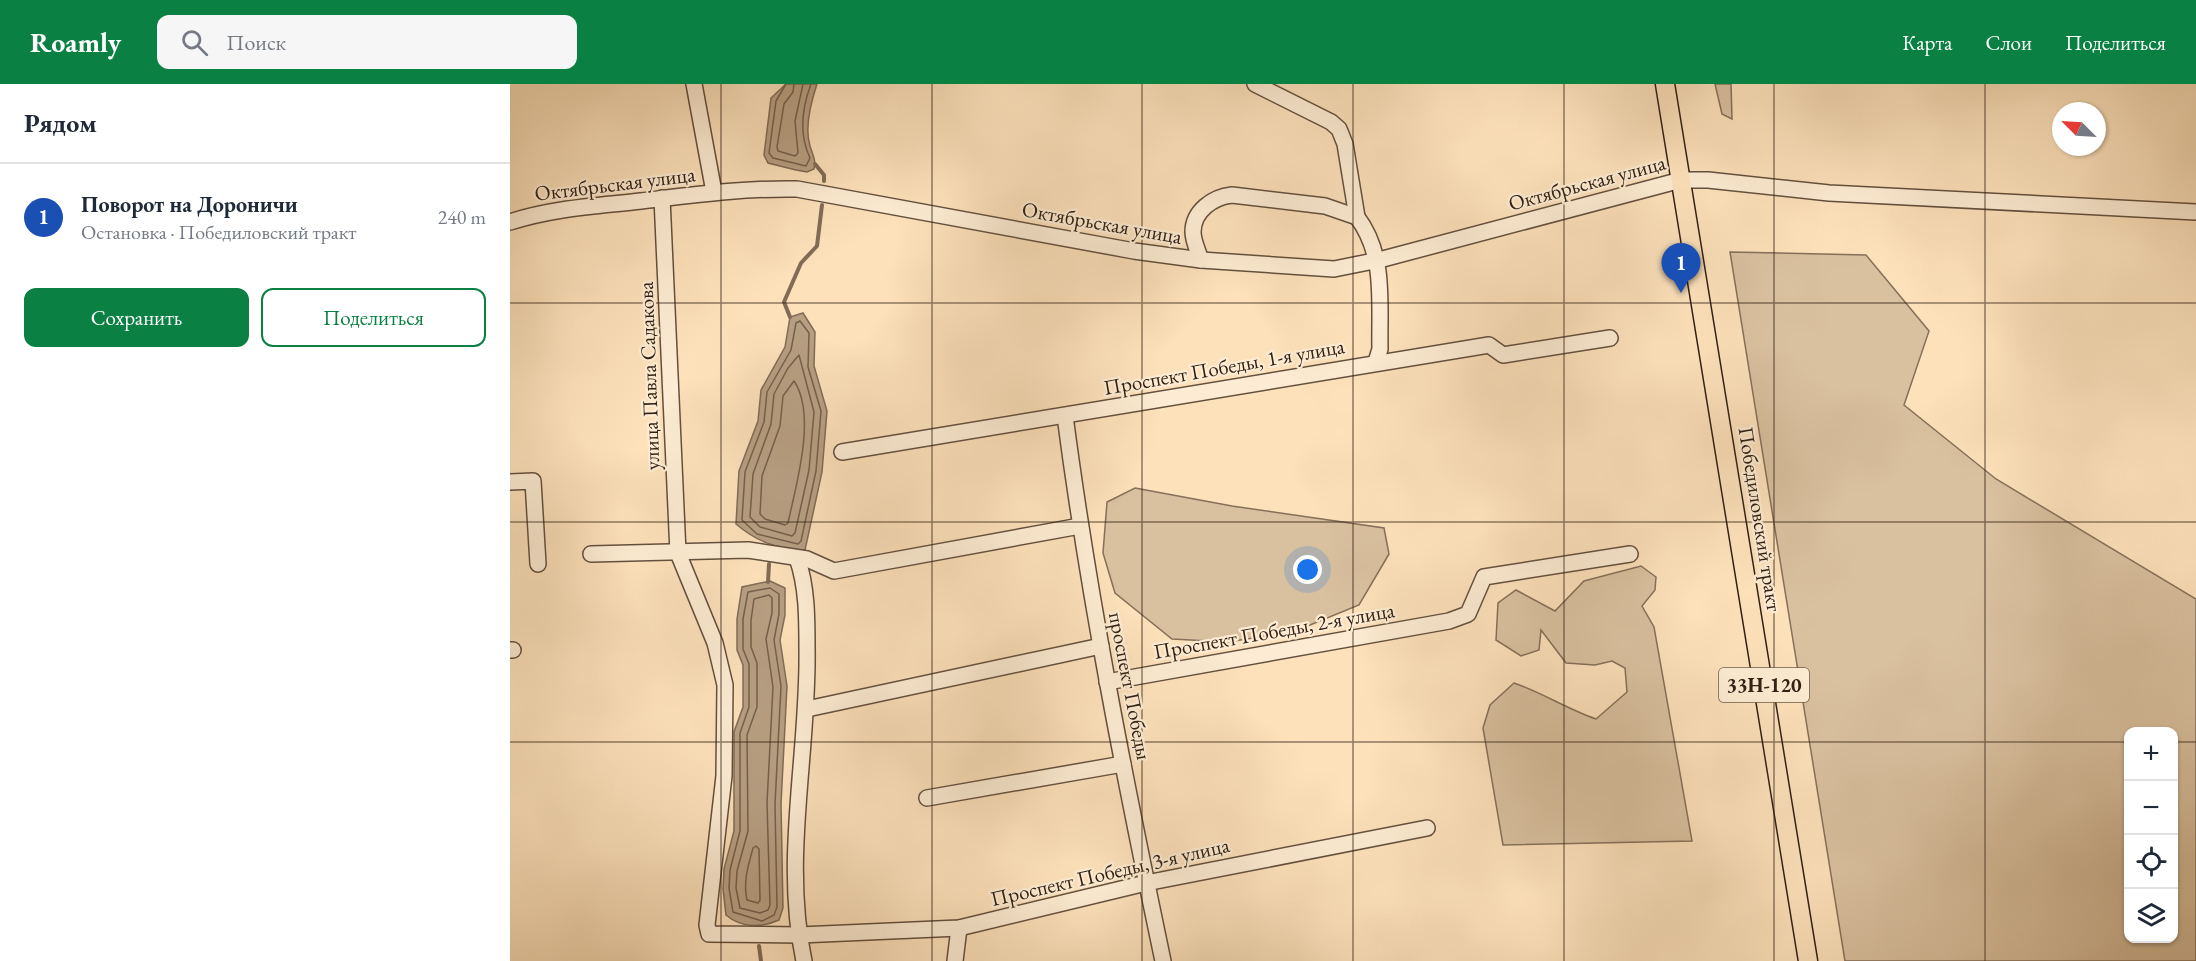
<!DOCTYPE html>
<html lang="ru">
<head>
<meta charset="utf-8">
<style>
  body { margin:0; font-family:"EB Garamond",serif; background:#f6f6f7; color:#1f2937 }
  .controls { position:absolute; right:18px; bottom:18px; display:grid; overflow:hidden; border-radius:12px; box-shadow:0 2px 4px #0004 }
  .controls button { width:54px; height:54px; display:grid; place-items:center; padding:0; border:0; border-bottom:2px solid #e0e1e3; background:#fff; color:#1f2937; font:30px sans-serif }
  .compass { position:absolute; left:1542px; top:18px; width:54px; height:54px; border-radius:50%; background:#fff; box-shadow:0 2px 4px #0004; rotate:294deg }
  .you { position:absolute; left:798px; top:486px; width:21px; height:21px; margin:-15px; border:4px solid #fff; border-radius:50%; background:#1a73e8; box-shadow:0 0 0 9px #1a73e833 }
  .badge { display:grid; place-items:center; width:39px; height:39px; border-radius:50%; background:#0b8043; color:#fff; font-size:20px; font-weight:700 }
  .pin { position:absolute; translate:-50% -50px; filter:drop-shadow(0 2px 3px #0008) }
  .pin::after { content:''; position:absolute; top:32px; width:21px; height:18px; background:inherit; clip-path:polygon(0 0,100% 0,50% 100%) }
  .list { margin:0; padding:0; list-style:none }
  h2 { display:flex; justify-content:space-between; align-items:center; height:78px; margin:0; padding:0 24px; font-size:26px }
  h2 small { font-size:20px; font-weight:400; color:#747a83 }
  .list li { display:grid; grid-template-columns:39px 1fr auto; gap:18px; align-items:center; box-sizing:border-box; height:108px; padding:0 24px; border-top:2px solid #e0e1e3 }
  .list b { display:block; font-size:22px; white-space:nowrap }
  .list p { margin:0; font-size:20px; white-space:nowrap; color:#747a83 }
  .list em { font-size:20px; font-style:normal; color:#747a83 }
  .actions { display:flex; gap:12px; padding:18px 24px }
  .actions a { flex:1; padding:14px 0; border:2px solid #0b8043; border-radius:12px; text-align:center; font-size:21px; color:#0b8043 }
  .actions .main { background:#0b8043; color:#fff }
  .icon { flex:none; width:33px; height:33px; fill:none; stroke:currentColor; stroke-width:2; stroke-linecap:round; stroke-linejoin:round }
  .map { position:relative; flex:none; width:1686px; height:877px; overflow:hidden }
  header { display:flex; align-items:center; gap:36px; box-sizing:border-box; height:84px; padding:0 30px; background:#0b8043; color:#fff }
  header strong { font-size:28px }
  nav { display:flex; gap:33px; margin-inline-start:auto; font-size:21px }
  .search { width:420px; height:54px; background:#f6f6f7; display:flex; align-items:center; gap:15px; box-sizing:border-box; padding:0 21px; border-radius:12px; color:#747a83; font-size:22px }
  main { display:flex }
  aside { flex:1; background:#fff }
  .map>svg:first-child { display:block }
  .green { fill:#d9c09f; stroke:#85705a; stroke-width:1.5; fill-rule:evenodd }
  .water { fill:#b79f82; stroke:#816c56; stroke-width:1.5 }
  .lines { fill:none; stroke-linecap:round; stroke-linejoin:round }
  .shore { stroke:#74604b; stroke-width:1.5 }
  .stream { stroke:#816c56; stroke-width:4 }
  .minor-casing { stroke:#64503e; stroke-width:18 }
  .major-casing { stroke:#312014; stroke-width:21 }
  .minor { stroke:#fdecd3; stroke-width:15 }
  .major { stroke:#fce1bb; stroke-width:18 }
  .grid { fill:none; stroke:#312014; stroke-width:1.5; stroke-opacity:0.55 }
  .labels { text-anchor:middle; stroke-width:4.5; stroke-linejoin:round; paint-order:stroke }
  .shield { fill:#fdecd3; stroke:#6e5d4d; stroke-width:1.5 }
  .shield-label { font-size:20px; font-weight:bold; fill:#312014 }
  .street-label { font-size:21px; fill:#312014; stroke:#fdecd3 }
</style>
</head>
<body>
<header>
<strong>Roamly</strong>
<div class="search"><svg class="icon" aria-label="search" viewBox="0 0 24 24"><circle cx="10" cy="10" r="6"/><path d="M15 15l6 6"/></svg>Поиск</div>
<nav><a>Карта</a><a>Слои</a><a>Поделиться</a></nav>
</header>
<main>
<aside>
<h2>Рядом<small></small></h2>
<ul class="list">
<li><span class="badge" style="background:#1a4fb4">1</span><div><b>Поворот на Дороничи</b><p>Остановка · Победиловский тракт</p></div><em>240 m</em></li>
</ul>
<div class="actions"><a class="main">Сохранить</a><a>Поделиться</a></div>
</aside>
<div class="map">
<svg width="1686" height="877" viewBox="0 0 1686 877">
  <rect width="100%" height="100%" fill="#fce1bb"/>
  <filter id="stains"><feTurbulence type="fractalNoise" baseFrequency=".00333" numOctaves="4"/><feColorMatrix values="0 0 0 0 .2 0 0 0 0 .09 0 0 0 0 .02 0 0 0 .5 -.17"/></filter>
  <radialGradient id="worn" r=".72"><stop offset=".6" stop-color="#630" stop-opacity="0"/><stop offset="1" stop-color="#630" stop-opacity=".3"/></radialGradient>
  <g class="green">
    <path d="M1205 0H1221L1222 35 1212 30Z"/>
    <path d="M1220 168 1356 171 1419 247 1394 321 1486 395 1686 515V877H1335ZM1618 648H1664V854H1618Z"/>
    <path d="M625 404 722 422 874 444 879 470 849 521 783 548 717 558 662 555 605 509 593 469 597 418Z"/>
    <path d="M1131 482 1146 493 1145 506 1132 522 1144 543 1182 757 993 761 973 644 980 621 1004 599C1033 609 1057 625 1086 635L1117 608 1115 584 1102 577 1085 581 1056 579 1031 546 1029 566 1011 572 986 556 988 519 1006 506 1045 527 1074 497Z"/>
  </g>
  <g class="water">
    <path d="M276 0H307C301 18 294 43 300 62 303 72 306 75 304 85L297 88 286 86 258 79 254 71 261 14Z"/>
    <path d="M293 229 305 248 304 282 317 327 312 388 295 466C268 465 247 458 226 440L229 387 248 337 251 306 275 263 280 233Z"/>
    <path d="M260 497 275 504V531L270 556 277 602 271 720 273 824 269 836C252 844 231 844 216 831L213 805 214 785 224 747V648L233 623V581L227 566V535L232 503Z"/>
  </g>
  <g class="lines">
    <g class="shore">
      <path d="M276 0 266 17 259 69 263 74 296 82 300 74C289 51 292 24 301 0"/>
      <path d="M284 0 283 8 274 20 267 63 268 67 285 72 288 69 285 37 293 0"/>
      <path d="M290 237 299 249 298 283 311 327 306 387 291 457 288 460 247 450 232 436 235 388 254 338 257 308 281 266 286 239Z"/>
      <path d="M289 271 304 328 299 386 285 449 282 452 250 443 240 433 243 390 261 340 264 310 278 284Z"/>
      <path d="M284 297C307 331 286 401 278 439L275 441 255 435 250 430 252 392 270 342 273 312Z"/>
      <path d="M260 504 269 510V530L264 556 271 602 265 720 267 823 264 831 252 837 223 828 219 804 220 786 230 747V649L239 623V580L233 565V535L238 508Z"/>
      <path d="M259 511 262 514V529L256 555 263 603 257 719 260 821 258 826 250 829 230 824 226 804 227 787 238 747 237 651 247 623V579L241 563V536L244 515Z"/>
      <path d="M246 762 249 765 250 816 248 819 237 816C233 798 238 782 243 764Z"/>
    </g>
    <g class="stream">
      <path d="M305 80 314 91V97"/>
      <path d="M280 233 274 218 291 179 307 162 312 121"/>
      <path d="M258 498 259 480"/>
      <path d="M249 862 251 877"/>
    </g>
    <g class="minor-casing">
      <g id="minor">
        <path d="M184 0 204 108"/>
        <path d="M745 0 821 38 829 45 835 60 847 133C876 171 869 219 870 265L866 278"/>
        <path d="M152 114 168 469 205 559 215 601 214 692 197 841 199 850 290 851 449 844 636 799 917 744"/>
        <path d="M0 138C43 124 87 122 131 117 183 111 234 104 287 105L624 167 691 176 824 185 869 176 1171 96H1198L1319 109 1686 128"/>
        <path d="M691 176C688 167 683 157 683 148 683 127 703 113 722 111L815 122 847 133"/>
        <path d="M555 332C579 515 615 696 653 877"/>
        <path d="M332 368 979 261 993 271 1100 254"/>
        <path d="M0 398 23 397 28 480"/>
        <path d="M81 470 238 466 297 475 324 487 570 442"/>
        <path d="M287 474C297 502 297 534 297 564 299 668 272 774 294 877"/>
        <path d="M0 566H3"/>
        <path d="M597 598 939 537 958 530 974 493 1120 470"/>
        <path d="M297 625 591 562"/>
        <path d="M417 714 613 680"/>
        <path d="M445 877 449 844"/>
      </g>
    </g>
    <g class="major-casing">
      <path id="major" d="M1155 0 1298 877"/>
    </g>
    <use href="#minor" class="minor"/>
    <use href="#major" class="major"/>
  </g>
  <path class="grid" d="M211 0V877M422 0V877M632 0V877M843 0V877M1054 0V877M1264 0V877M1475 0V877M0 219H1686M0 438H1686M0 658H1618M1664 658H1686"/>
  <g class="labels">
    <rect class="shield" x="1209" y="584" width="90" height="34" rx="4.5"/>
    <g class="shield-label">
      <text x="1254" y="608">33Н-120</text>
    </g>
    <g class="street-label">
      <text transform="translate(1077 99) rotate(-15)" y="7">Октябрьская улица</text>
      <text transform="translate(105 100) rotate(-7)" y="7">Октябрьская улица</text>
      <text transform="translate(592 139) rotate(10)" y="7">Октябрьская улица</text>
      <text transform="translate(714 283) rotate(-10)" y="7">Проспект Победы, 1-я улица</text>
      <text transform="translate(139 292) rotate(-92)" y="7">улица Павла Садакова</text>
      <text transform="translate(1250 435) rotate(81)" y="7">Победиловский тракт</text>
      <text transform="translate(764 547) rotate(-10)" y="7">Проспект Победы, 2-я улица</text>
      <text transform="translate(620 602) rotate(79)" y="7">проспект Победы</text>
      <text transform="translate(600 788) rotate(-13)" y="7">Проспект Победы, 3-я улица</text>
    </g>
  </g>
  <rect width="100%" height="100%" filter="url(#stains)"/>
  <rect width="100%" height="100%" fill="url(#worn)"/>
</svg>
<div class="controls">
<button>+</button>
<button>−</button>
<button><svg class="icon" aria-label="locate" viewBox="0 0 24 24"><circle cx="12" cy="12" r="6"/><path d="M12 2v4M12 18v4M2 12h4M18 12h4"/></svg></button>
<button><svg class="icon" aria-label="layers" viewBox="0 0 24 24"><path d="M12 4l9 5-9 5-9-5zM3 14l9 5 9-5"/></svg></button>
</div>
<svg class="compass" viewBox="-18 -18 36 36"><path d="M0-13l5 13h-10z" fill="#e53935"/><path d="M0 13l5-13h-10z" fill="#747a83"/></svg>
<div class="you"></div>
<div class="pin badge" style="left:1171px;top:209px;background:#1a4fb4">1</div>
</div>
</main>
</body>
</html>
